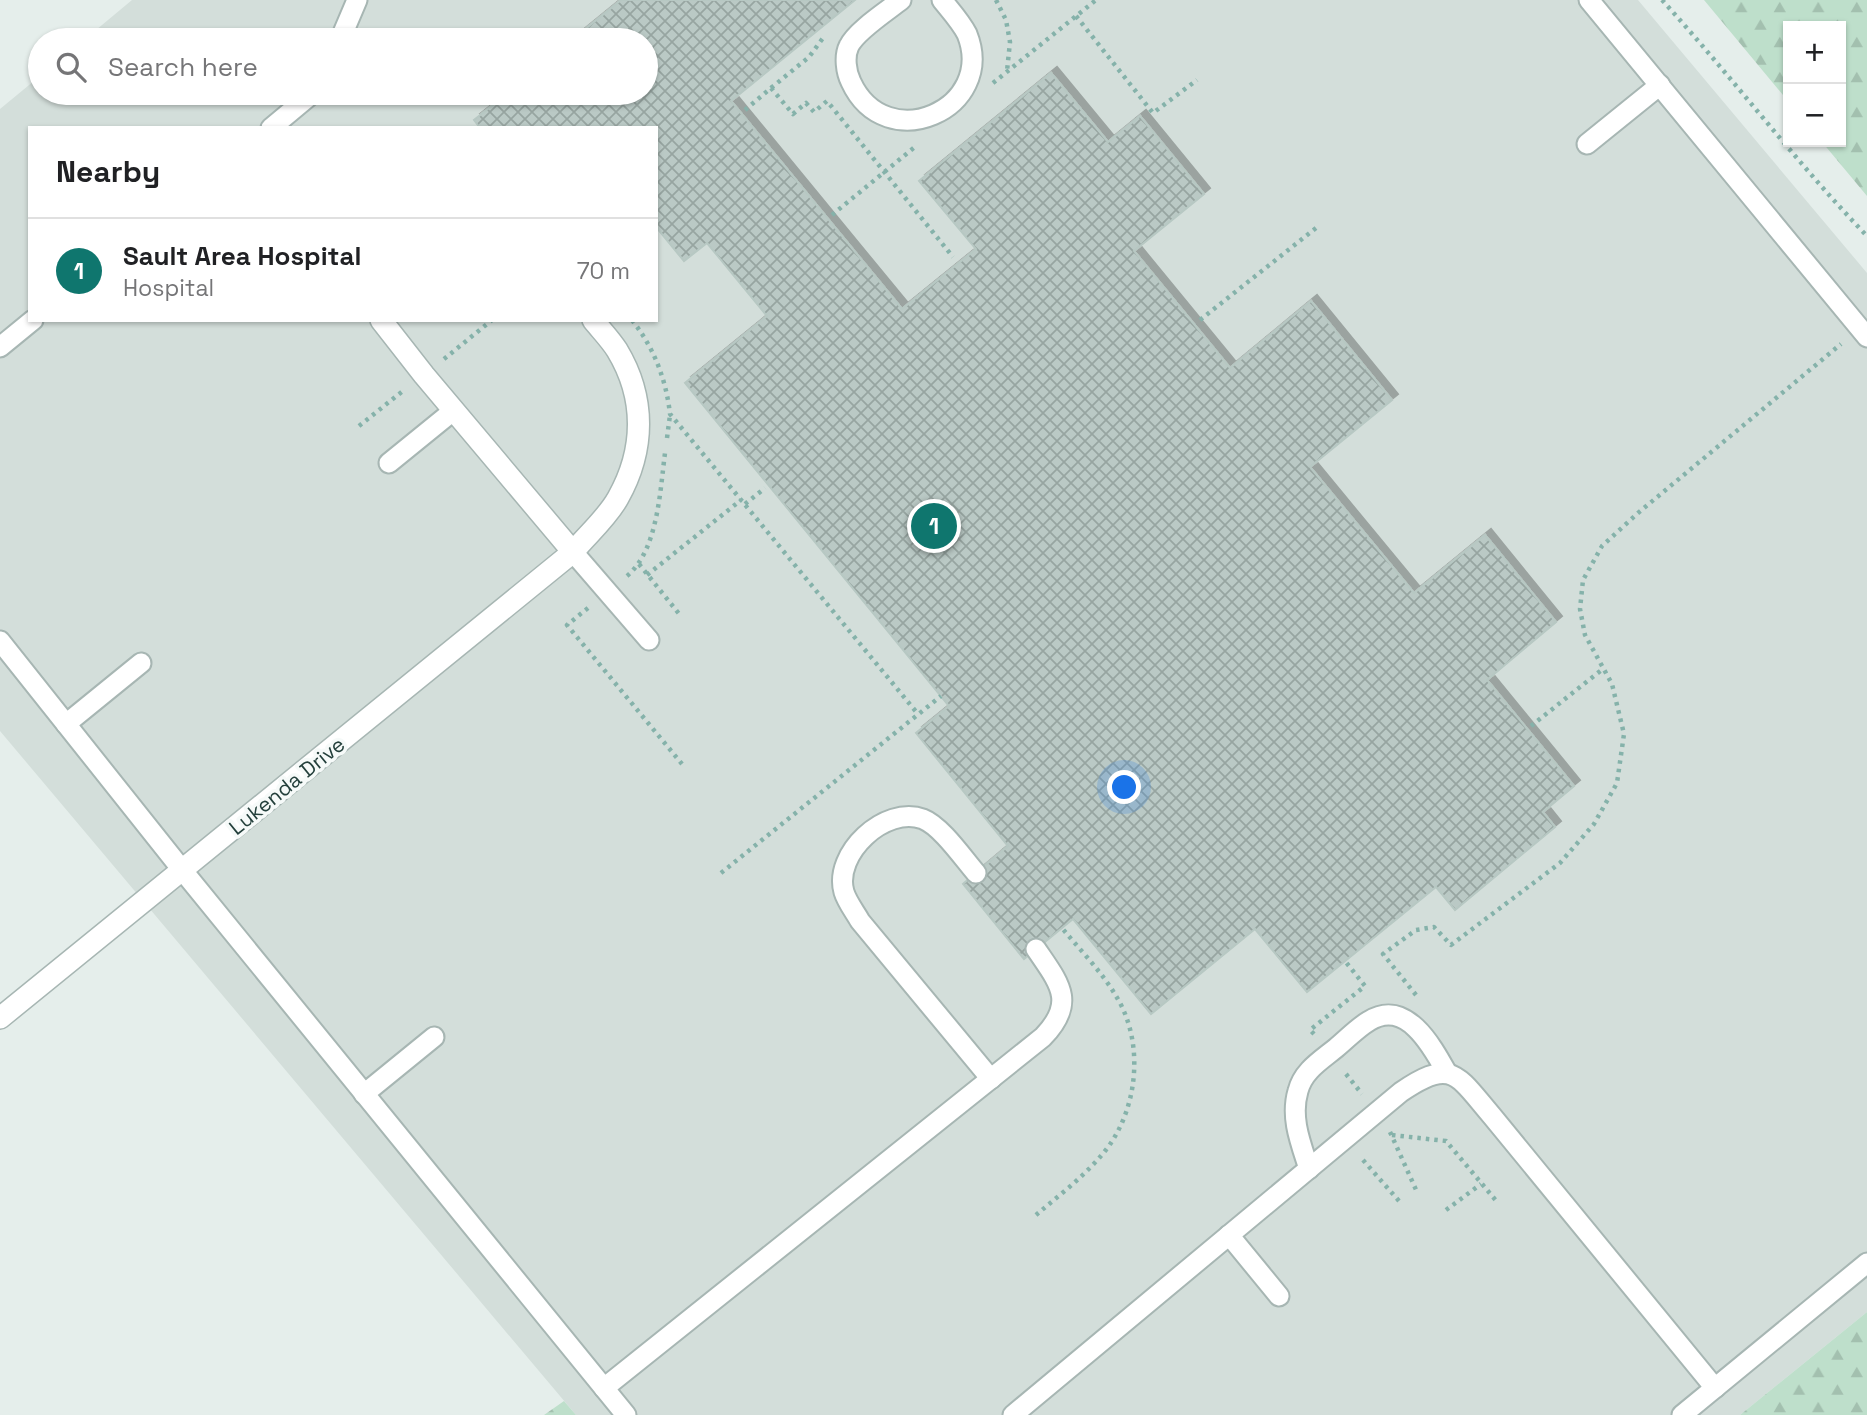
<!DOCTYPE html>
<html lang="en">
<head>
<meta charset="utf-8">
<style>
  body { margin:0; font-family:"Space Grotesk",sans-serif; background:#f6f6f6; color:#202124 }
  .controls { position:absolute; right:21px; top:21px; display:grid; overflow:hidden; border-radius:0px; box-shadow:0 2px 5px #0004 }
  .controls button { width:63px; height:63px; display:grid; place-items:center; padding:0; border:0; border-bottom:2px solid #e0e0e0; background:#fff; color:#202124; font:35px sans-serif }
  .you { position:absolute; left:1125px; top:788px; width:24px; height:24px; margin:-18px; border:5px solid #fff; border-radius:50%; background:#1a73e8; box-shadow:0 0 0 10px #1a73e833 }
  .badge { display:grid; place-items:center; width:46px; height:46px; border-radius:50%; background:#0f766e; color:#fff; font-size:23px; font-weight:700 }
  .pin { position:absolute; translate:-50% -50%; border:4px solid #fff; box-shadow:0 2px 7px #0006 }
  .list { margin:0; padding:0; list-style:none }
  h2 { display:flex; justify-content:space-between; align-items:center; height:91px; margin:0; padding:0 28px; font-size:30px }
  h2 small { font-size:23px; font-weight:400; color:#757577 }
  .list li { display:grid; grid-template-columns:46px 1fr auto; gap:21px; align-items:center; box-sizing:border-box; height:105px; padding:0 28px; border-top:2px solid #e0e0e0 }
  .list b { display:block; font-size:26px; white-space:nowrap }
  .list p { margin:0; font-size:23px; white-space:nowrap; color:#757577 }
  .list em { font-size:23px; font-style:normal; color:#757577 }
  .icon { flex:none; width:38px; height:38px; fill:none; stroke:currentColor; stroke-width:2; stroke-linecap:round; stroke-linejoin:round }
  .map { position:relative; flex:none; width:1867px; height:1415px; overflow:hidden }
  .search { position:absolute; background:#fff; box-shadow:0 2px 5px #0004; left:28px; top:28px; width:630px; height:77px; display:flex; align-items:center; gap:18px; box-sizing:border-box; padding:0 24px; border-radius:38px; color:#757577; font-size:26px }
  .panel { position:absolute; background:#fff; box-shadow:0 2px 5px #0004; left:28px; top:126px; width:630px; height:196px; border-radius:0px }
  .map>svg:first-child { display:block }
  .built { fill:#d3deda; fill-rule:evenodd }
  .forest { fill:url(#forest-firs) }
  .building { fill:url(#building-cross-hatch); stroke:#b7c8c3; stroke-width:2; filter:url(#shadow) }
  .lines { fill:none; stroke-linecap:round; stroke-linejoin:round }
  .service-casing { stroke:#a7b6b3; stroke-width:23 }
  .minor-casing { stroke:#a7b6b3; stroke-width:24 }
  .path { stroke:#85b2aa; stroke-width:4.5; stroke-dasharray:3.5 5; stroke-linecap:butt }
  .service { stroke:#fff; stroke-width:19 }
  .minor { stroke:#fff; stroke-width:21 }
  .labels { text-anchor:middle; stroke-width:7; stroke-linejoin:round; paint-order:stroke }
  .street-label { font-size:21px; fill:#24403c; stroke:#f6faf9 }
</style>
</head>
<body>
<div class="map">
<svg width="1867" height="1415" viewBox="0 0 1867 1415">
  <defs>
    <pattern id="forest-firs" width="22" height="20" patternUnits="userSpaceOnUse" patternTransform="scale(1.75)"><rect width="22" height="20" fill="#bedfcb"/><path d="M5 1l3.5 6h-7zM16 11l3.5 6h-7z" fill="#a3c0af"/></pattern>
    <pattern id="building-cross-hatch" width="8" height="8" patternUnits="userSpaceOnUse" patternTransform="scale(1.75)"><rect width="8" height="8" fill="#bac9c5"/><path d="M0 0l8 8M0 8l8-8" fill="none" stroke="#97a5a1"/></pattern>
    <filter id="shadow"><feDropShadow dx="6" dy="-6" stdDeviation="0" flood-color="#0004"/></filter>
  </defs>
  <rect width="100%" height="100%" fill="#e5eeeb"/>
  <path class="built" d="M132 0H1638L1867 273V1312L1740 1415H576L0 731V109L40 76V93H646V40H84ZM30 128H656V320H30Z"/>
  <g class="forest">
    <path d="M1704 0H1867V196L1822 142H1841V26H1788V101Z"/>
    <path d="M1867 1312V1415H1740Z"/>
    <path d="M564 1401 576 1415H544Z"/>
  </g>
  <path class="building" d="M621 0H855L731 101 902 309 976 249 919 181 1051 73 1108 142 1140 116 1204 194 1134 251 1230 368 1311 301 1392 400 1310 467 1414 593 1485 535 1556 622 1487 680 1574 786 1543 812 1555 827 1455 910 1436 887 1307 992 1255 929 1151 1014 1073 919 1024 959 963 884 1008 846 916 733 949 706 685 383 767 316 707 243 684 261 656 227V128H480L474 120 508 93H646V40H572Z"/>
  <g class="lines">
    <g class="service-casing">
      <g id="service">
        <path d="M901 0C887 11 856 31 849 46 844 56 846 72 851 82 886 158 997 109 967 34 961 22 950 10 942 0"/>
        <path d="M1589 0 1867 337"/>
        <path d="M340 40 357 0"/>
        <path d="M271 128 313 93"/>
        <path d="M1587 144 1660 85"/>
        <path d="M0 347 33 320"/>
        <path d="M389 463 453 411"/>
        <path d="M573 552 649 640"/>
        <path d="M0 641 183 871 626 1415"/>
        <path d="M66 724 141 663"/>
        <path d="M976 873C963 858 941 826 923 819 885 805 833 854 844 892 847 902 855 912 860 921L991 1079"/>
        <path d="M364 1094 434 1037"/>
        <path d="M1309 1169C1301 1144 1290 1118 1298 1091 1303 1071 1320 1061 1336 1048 1347 1039 1357 1028 1369 1021 1406 998 1432 1046 1447 1073"/>
        <path d="M1229 1235 1279 1296"/>
        <path d="M604 1388 1043 1037C1077 1002 1059 983 1036 949"/>
        <path d="M1013 1415 1401 1092C1452 1057 1457 1075 1492 1116L1715 1388"/>
        <path d="M1682 1415 1867 1263"/>
      </g>
    </g>
    <g class="minor-casing">
      <g id="minor">
        <path d="M381 320 424 375 573 552"/>
        <path d="M0 1018 573 552C587 535 607 518 618 498 645 450 646 398 617 350 610 339 601 330 593 320"/>
      </g>
    </g>
    <g class="path">
      <path d="M996 0 1006 20 1010 42 1007 71"/>
      <path d="M1662 0C1732 77 1795 161 1867 236"/>
      <path d="M1076 16 1153 113 1197 80"/>
      <path d="M993 83 1096 0"/>
      <path d="M771 88 809 57 823 38"/>
      <path d="M745 110 771 88 793 114 806 103 814 112 827 101 953 257"/>
      <path d="M832 215 916 146"/>
      <path d="M632 320C654 348 666 379 670 414L918 714"/>
      <path d="M1200 320 1316 228"/>
      <path d="M444 359 492 320"/>
      <path d="M359 426 404 390"/>
      <path d="M667 438 670 415"/>
      <path d="M745 504 765 488"/>
      <path d="M639 564 680 615"/>
      <path d="M647 575 741 500"/>
      <path d="M627 576C658 550 660 491 665 453"/>
      <path d="M588 608 567 625 682 764"/>
      <path d="M1531 726 1604 668"/>
      <path d="M721 873 941 696"/>
      <path d="M1416 995 1383 954 1416 930 1434 927 1451 945 1560 863 1594 824 1617 783 1624 734 1612 684 1585 635 1580 609 1583 580 1602 546 1638 513 1841 344"/>
      <path d="M1314 1034 1310 1030 1365 986 1345 961"/>
      <path d="M1346 1074 1362 1094"/>
      <path d="M1390 1132 1417 1192"/>
      <path d="M1392 1135 1446 1141 1498 1203"/>
      <path d="M1363 1160 1399 1201"/>
      <path d="M1446 1210 1481 1184"/>
      <path d="M1036 1215C1057 1197 1081 1179 1100 1157 1138 1115 1146 1044 1116 996 1102 972 1080 950 1062 928"/>
    </g>
    <use href="#service" class="service"/>
    <use href="#minor" class="minor"/>
  </g>
  <g class="labels">
    <g class="street-label">
      <text transform="translate(287 786) rotate(-39)" y="7">Lukenda Drive</text>
    </g>
  </g>
</svg>
<div class="controls">
<button>+</button>
<button>−</button>
</div>
<div class="you"></div>
<div class="pin badge" style="left:934px;top:526px">1</div>
<div class="search"><svg class="icon" aria-label="search" viewBox="0 0 24 24"><circle cx="10" cy="10" r="6"/><path d="M15 15l6 6"/></svg>Search here</div>
<section class="panel">
<h2>Nearby<small></small></h2>
<ul class="list">
<li><span class="badge">1</span><div><b>Sault Area Hospital</b><p>Hospital</p></div><em>70 m</em></li>
</ul>
</section>
</div>
</body>
</html>
